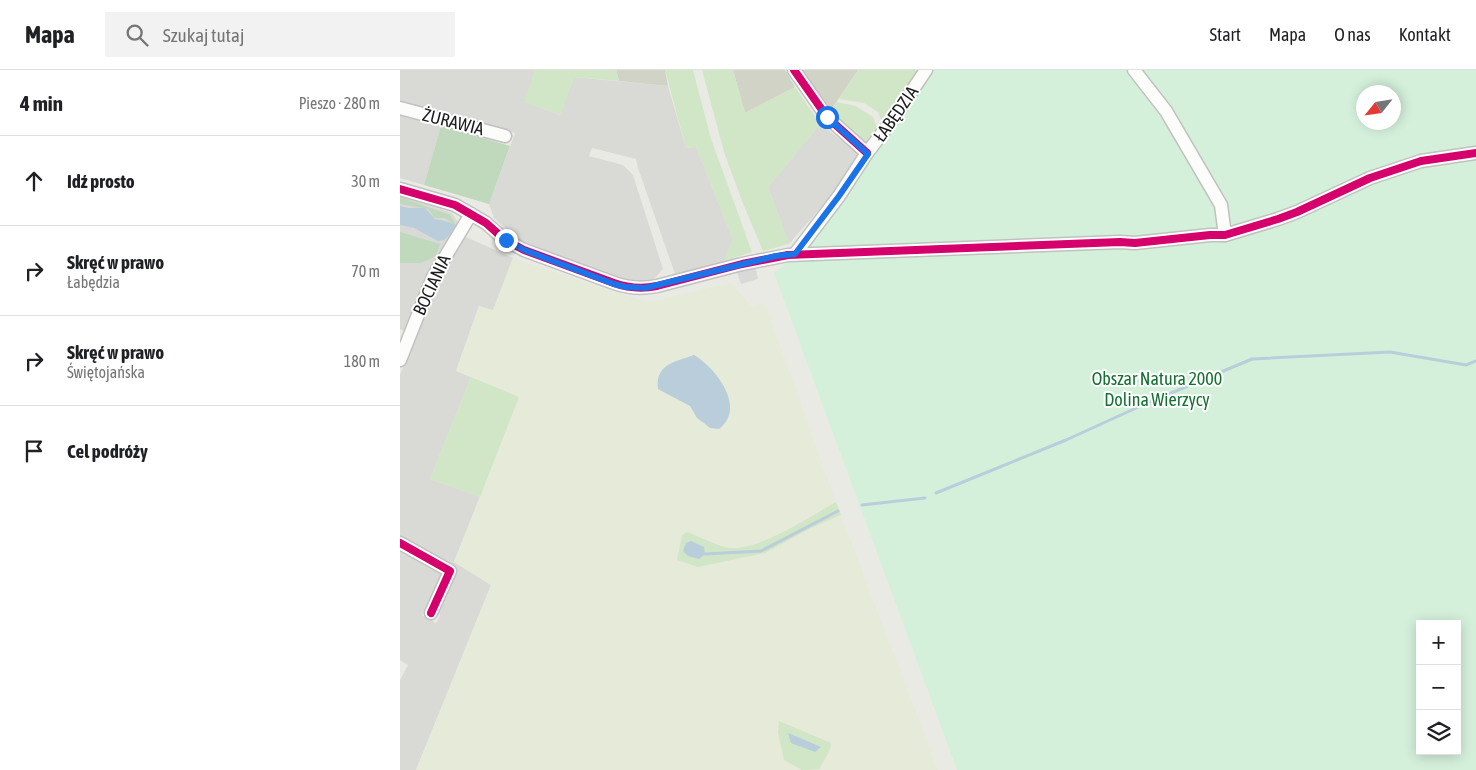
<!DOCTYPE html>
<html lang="pl">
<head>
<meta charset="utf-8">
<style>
  body { margin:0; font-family:"Asap Condensed",sans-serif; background:#f2f2f2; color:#202124 }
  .controls { position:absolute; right:15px; bottom:15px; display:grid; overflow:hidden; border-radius:0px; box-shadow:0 2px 12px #0003 }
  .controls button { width:45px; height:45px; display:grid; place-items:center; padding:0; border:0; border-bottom:1px solid #e0e0e0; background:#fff; color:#202124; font:25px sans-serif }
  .compass { position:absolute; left:956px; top:15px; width:45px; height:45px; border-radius:50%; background:#fff; box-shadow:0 2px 12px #0003; rotate:240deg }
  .stop { position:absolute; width:15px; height:15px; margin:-11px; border:4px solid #1a73e8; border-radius:50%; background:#fff }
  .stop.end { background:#1a73e8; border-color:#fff; box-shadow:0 1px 5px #0008 }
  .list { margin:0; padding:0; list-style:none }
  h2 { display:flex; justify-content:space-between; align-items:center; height:65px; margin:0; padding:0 20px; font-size:21px }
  h2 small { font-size:16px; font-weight:400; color:#757577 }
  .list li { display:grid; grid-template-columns:32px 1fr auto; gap:15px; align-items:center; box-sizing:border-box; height:90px; padding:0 20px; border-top:1px solid #e0e0e0 }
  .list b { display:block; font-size:19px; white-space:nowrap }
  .list p { margin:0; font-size:16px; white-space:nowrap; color:#757577 }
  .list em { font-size:16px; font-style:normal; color:#757577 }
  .icon { flex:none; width:28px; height:28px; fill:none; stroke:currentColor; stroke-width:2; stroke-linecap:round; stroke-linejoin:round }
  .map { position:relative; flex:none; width:1076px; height:700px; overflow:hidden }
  header { display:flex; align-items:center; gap:30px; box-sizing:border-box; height:70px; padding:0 25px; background:#fff; border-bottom:1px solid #e0e0e0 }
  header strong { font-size:24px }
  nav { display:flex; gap:28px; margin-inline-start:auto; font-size:18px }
  .search { width:350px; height:45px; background:#f2f2f2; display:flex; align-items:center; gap:12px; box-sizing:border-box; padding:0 18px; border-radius:0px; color:#757577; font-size:19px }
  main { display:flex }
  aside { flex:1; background:#fff }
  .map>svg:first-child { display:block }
  .residential { fill:#d9d9d6 }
  .construction { fill:#d1d3c7 }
  .farmland { fill:#e6ead9 }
  .grass { fill:#d0e6c6 }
  .forest { fill:#c0d8bc }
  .park { fill:#d4f0db; fill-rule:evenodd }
  .parking { fill:#d9d9d7 }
  .water { fill:#bacddb }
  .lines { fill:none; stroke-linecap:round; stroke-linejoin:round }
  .stream { stroke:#bacddb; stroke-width:3 }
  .minor-casing { stroke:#c1c1bf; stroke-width:15 }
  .minor { stroke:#fcfcfb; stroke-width:12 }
  .cycleway-casing { stroke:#fff; stroke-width:11 }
  .cycleway { stroke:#d6006c; stroke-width:8 }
  .route { stroke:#1a73e8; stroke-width:6 }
  .labels { text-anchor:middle; stroke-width:4; stroke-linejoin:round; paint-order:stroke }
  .street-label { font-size:18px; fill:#1c1c1c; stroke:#fff }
  .park-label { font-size:18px; fill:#147031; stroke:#fff }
</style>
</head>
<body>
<header>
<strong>Mapa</strong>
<div class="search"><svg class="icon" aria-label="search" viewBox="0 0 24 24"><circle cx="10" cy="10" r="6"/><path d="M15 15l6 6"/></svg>Szukaj tutaj</div>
<nav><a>Start</a><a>Mapa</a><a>O nas</a><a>Kontakt</a></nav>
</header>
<main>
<aside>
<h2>4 min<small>Pieszo · 280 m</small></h2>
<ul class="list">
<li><svg class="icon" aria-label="ahead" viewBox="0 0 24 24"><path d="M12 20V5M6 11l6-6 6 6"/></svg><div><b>Idź prosto</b></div><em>30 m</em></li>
<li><svg class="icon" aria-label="right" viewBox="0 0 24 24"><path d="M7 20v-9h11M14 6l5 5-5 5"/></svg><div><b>Skręć w prawo</b><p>Łabędzia</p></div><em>70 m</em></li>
<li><svg class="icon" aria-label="right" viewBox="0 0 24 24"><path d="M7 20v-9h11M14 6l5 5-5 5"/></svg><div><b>Skręć w prawo</b><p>Świętojańska</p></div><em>180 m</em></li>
<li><svg class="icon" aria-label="arrive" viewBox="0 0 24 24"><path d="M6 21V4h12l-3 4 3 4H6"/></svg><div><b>Cel podróży</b></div></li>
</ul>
</aside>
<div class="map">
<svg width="1076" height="700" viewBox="0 0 1076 700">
  <rect width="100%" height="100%" fill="#eaeae5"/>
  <g class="residential">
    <path d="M0 0H135L125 32 160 45 174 7 268 16 286 78 296 77 333 169 324 191 294 200 275 204 238 98 236 89 192 78 189 86 223 95 233 105 263 199 253 210 243 213 219 210 153 185 117 169 94 148 89 134 115 63 0 32Z"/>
    <path d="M0 45 41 56 24 115 0 108Z"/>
    <path d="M420 54 457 82 460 93 389 174 368 117Z"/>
    <path d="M0 126 52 143 60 155 7 262 0 259Z"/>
    <path d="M66 167 113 188 93 241 79 236 56 301 71 307 30 409 80 427 54 492 91 515 16 700H0V610L8 595 0 590V479L41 501 44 509 31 535 25 538 22 545 36 553 40 546 38 539 55 503 0 468V305L34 219 48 187Z"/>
  </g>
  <g class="construction">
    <path d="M216 0H265L268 16 219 11Z"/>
    <path d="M333 0H385L395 17 345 43Z"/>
    <path d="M401 0H458L429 43Z"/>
  </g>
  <path class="farmland" d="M113 188 217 223 249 232 331 213 352 237 365 233 436 432 369 469 348 476 329 478 287 462 298 497 365 483 411 458 441 445 538 700H16L91 515 54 492 119 327 56 301 79 236 93 240Z"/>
  <g class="grass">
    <path d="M135 0H216L219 11 174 7 161 45 124 32Z"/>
    <path d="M265 0H293L311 69 352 182 324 191 333 169 296 77 286 78Z"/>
    <path d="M302 0H333L345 43 395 17 420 54 368 117 389 174 363 181 342 131 324 82Z"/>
    <path d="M458 0H518L483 54 478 42 464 33 439 29Z"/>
    <path d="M437 32 456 36 473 47 478 60 467 74 429 43Z"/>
    <path d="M71 307 119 327 80 427 30 409Z"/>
    <path d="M436 432 441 445 411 458 365 483 298 497 277 490 282 465 287 462C298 466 320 477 331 478 362 479 409 447 436 432Z"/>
    <path d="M379 651 431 673 430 680 419 699 402 700 384 690 378 663Z"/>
  </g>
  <g class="forest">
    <path d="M41 56 110 76 89 134 24 115Z"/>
    <path d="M0 127 50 145 57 157 45 148H35L28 139 0 134Z"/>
    <path d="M0 162 40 174 36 186 21 193H0Z"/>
  </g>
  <path class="park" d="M534 0H1076V700H557L374 203 409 174ZM964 22H994V52H964ZM1020 554H1057V681H1020Z"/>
  <path class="parking" d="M355 195 358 209 341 214 336 200Z"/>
  <g class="water">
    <path d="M0 136 8 138H25L35 149 49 152 55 155 53 162 44 170 38 171 14 158 0 155Z"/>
    <path d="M294 285C316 298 347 338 319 359L310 358 304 353 297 348 290 336 258 319C255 294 275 292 294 285Z"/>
    <path d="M291 471 304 477 305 484 299 489 288 486 283 481 286 473Z"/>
    <path d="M388 663 421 677 415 682 391 673Z"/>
  </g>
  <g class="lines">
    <g class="stream">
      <path d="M536 423 666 370 745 334 852 289 990 282 1066 295 1076 291"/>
      <path d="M462 435 525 428"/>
      <path d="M305 484 361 481 438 441"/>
    </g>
    <g class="minor-casing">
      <g id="minor">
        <path d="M394 0 427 47 467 83"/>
        <path d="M734 0 766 41 821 135 825 165"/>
        <path d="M0 38 105 66"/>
        <path d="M0 119 55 135 86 153 105 170 124 180 214 213C228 218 242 219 257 216L342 194 388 185 720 172 735 173 810 165H825L878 149 897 142 970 108 1021 91 1076 83"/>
        <path d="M395 184 439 126 467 83 493 49 526 0"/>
        <path d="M0 290 33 207 71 144"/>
        <path d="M0 473 50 501 31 543"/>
      </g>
    </g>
    <use href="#minor" class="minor"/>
    <g class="cycleway-casing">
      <g id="cycleway">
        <path d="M394 0 427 47 467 83"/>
        <path d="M0 119 55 135 86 153 105 170 124 180 214 213C228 218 242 219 257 216L342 194 388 185 720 172 735 173 810 165H825L878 149 897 142 970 108 1021 91 1076 83"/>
        <path d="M0 473 50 501 31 543"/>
      </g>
    </g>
    <use href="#cycleway" class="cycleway"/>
  </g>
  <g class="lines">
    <path class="route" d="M106 170 124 180 214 214 226 217 245 218 376 186 395 184 439 126 468 84 427 47"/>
  </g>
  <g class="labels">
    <g class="street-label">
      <text transform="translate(496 44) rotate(-55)" y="6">ŁABĘDZIA</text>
      <text transform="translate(53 52) rotate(14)" y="6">ŻURAWIA</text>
      <text transform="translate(32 215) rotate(-65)" y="6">BOCIANIA</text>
    </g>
    <g class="park-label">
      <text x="757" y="315">Obszar Natura 2000<tspan x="757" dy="21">Dolina Wierzycy</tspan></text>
    </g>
  </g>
</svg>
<div class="controls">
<button>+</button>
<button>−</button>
<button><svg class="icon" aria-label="layers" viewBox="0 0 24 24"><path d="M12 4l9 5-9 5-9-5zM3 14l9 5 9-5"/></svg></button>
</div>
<svg class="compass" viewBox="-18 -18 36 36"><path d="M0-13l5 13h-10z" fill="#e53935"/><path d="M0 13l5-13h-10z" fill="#757577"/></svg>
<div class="stop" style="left:427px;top:47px"></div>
<div class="stop end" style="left:106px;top:170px"></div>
</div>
</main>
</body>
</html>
